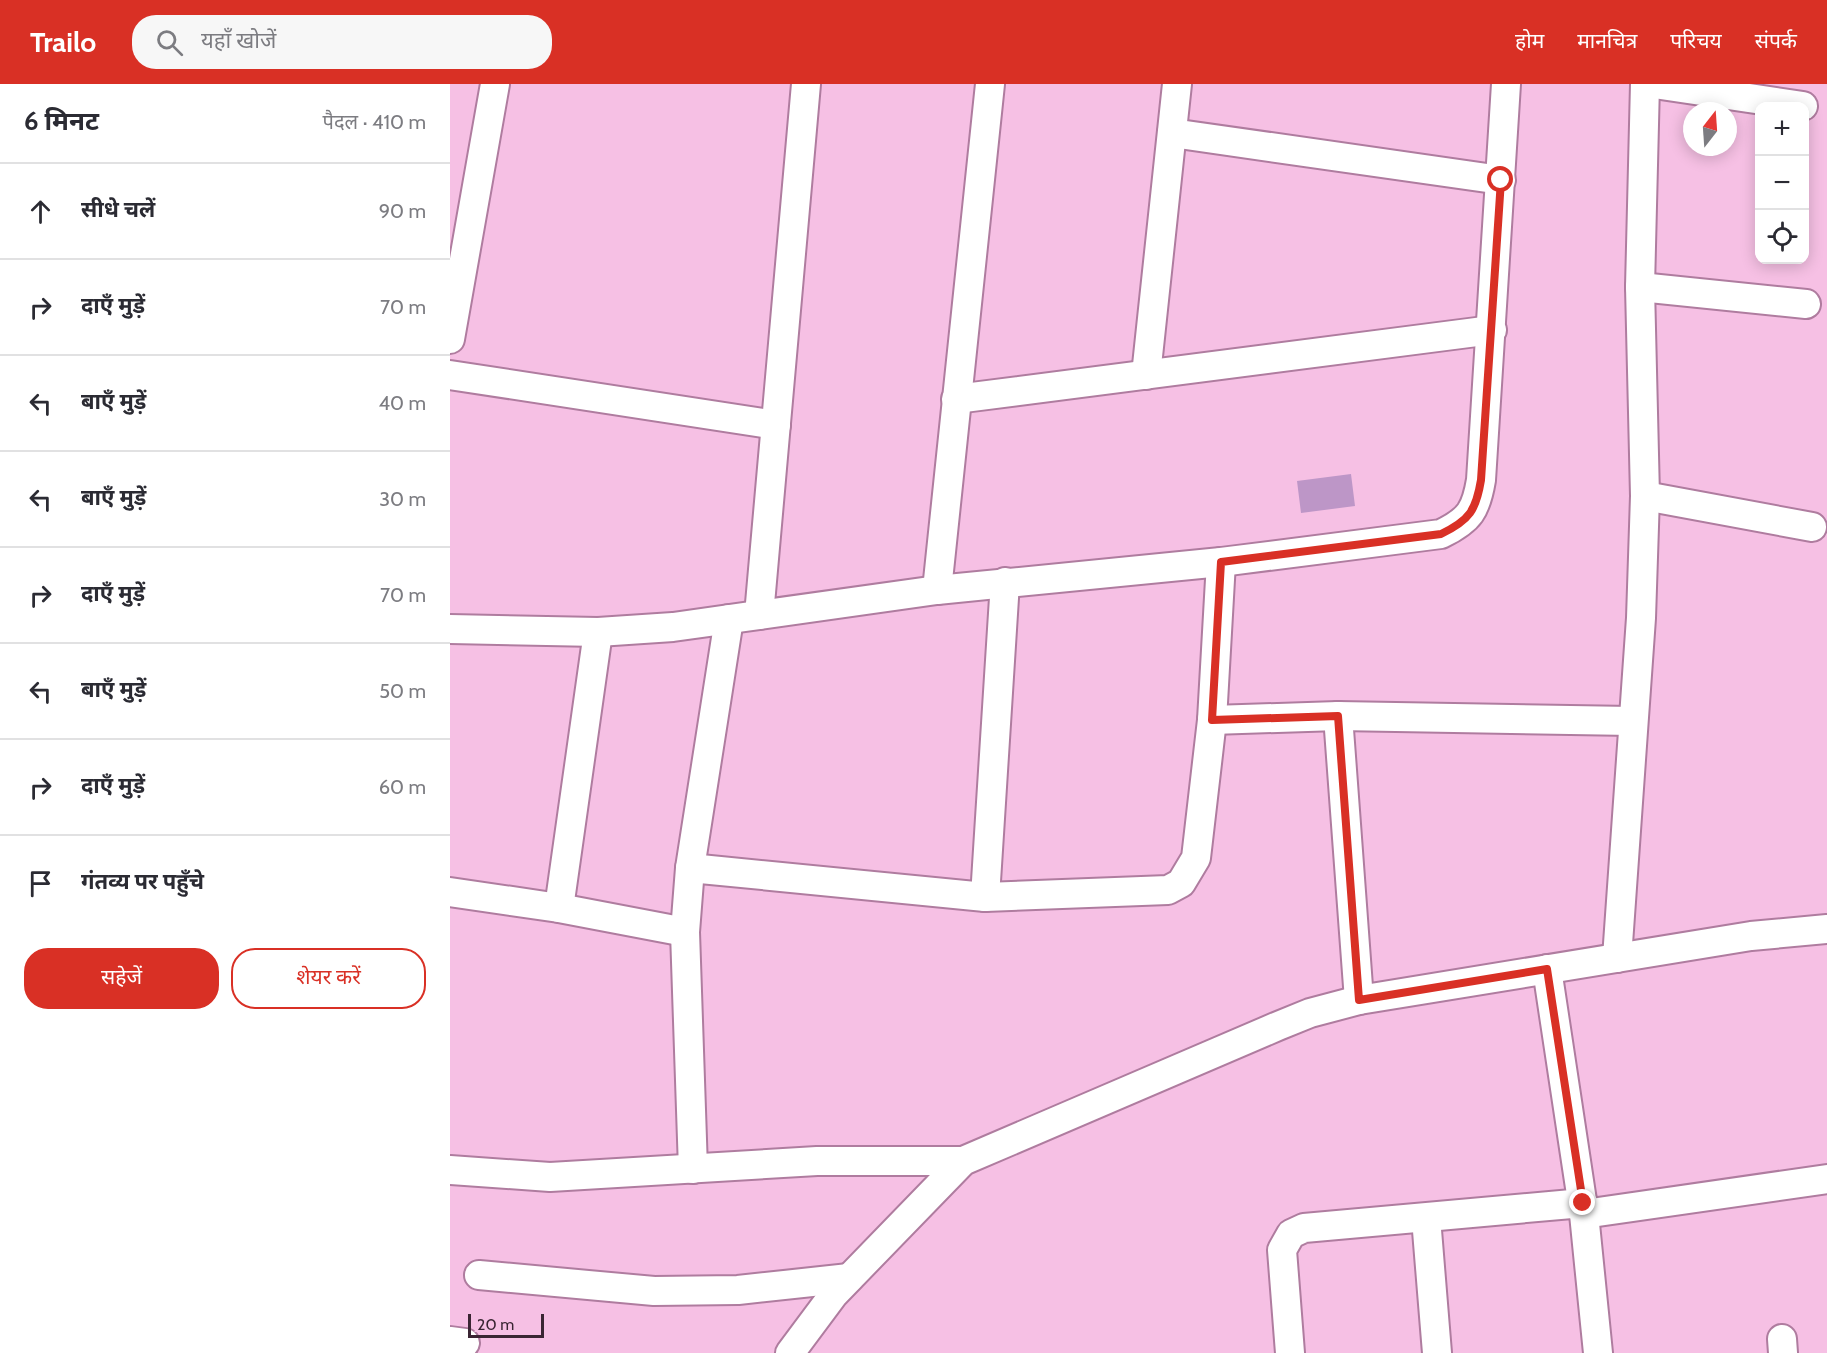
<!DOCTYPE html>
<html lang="hi">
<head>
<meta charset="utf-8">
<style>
  body { margin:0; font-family:Cabin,"Noto Sans Devanagari",sans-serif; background:#f7f7f7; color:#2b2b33 }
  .controls { position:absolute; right:18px; top:18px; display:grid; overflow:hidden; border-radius:12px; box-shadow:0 3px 15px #0003 }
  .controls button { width:54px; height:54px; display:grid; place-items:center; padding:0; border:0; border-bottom:2px solid #e1e1e2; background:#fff; color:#2b2b33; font:30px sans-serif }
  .compass { position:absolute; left:1233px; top:18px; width:54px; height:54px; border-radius:50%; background:#fff; box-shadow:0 3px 15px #0003; rotate:17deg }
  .scale { position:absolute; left:18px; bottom:15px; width:76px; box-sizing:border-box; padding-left:6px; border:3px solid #3a2533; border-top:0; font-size:16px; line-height:21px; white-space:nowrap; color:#3a2533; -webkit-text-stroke:4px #f6c0e4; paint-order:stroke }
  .stop { position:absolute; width:18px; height:18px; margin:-14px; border:4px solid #d93025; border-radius:50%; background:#fff }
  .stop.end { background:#d93025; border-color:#fff; box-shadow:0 2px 6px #0008 }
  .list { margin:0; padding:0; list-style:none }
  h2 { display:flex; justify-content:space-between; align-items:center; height:78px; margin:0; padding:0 24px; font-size:26px }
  h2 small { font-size:20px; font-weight:400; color:#7c7c81 }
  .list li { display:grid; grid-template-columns:39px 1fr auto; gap:18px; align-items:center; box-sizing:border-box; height:96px; padding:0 24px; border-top:2px solid #e1e1e2 }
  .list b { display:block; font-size:22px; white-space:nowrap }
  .list em { font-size:20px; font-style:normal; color:#7c7c81 }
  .actions { display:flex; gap:12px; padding:18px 24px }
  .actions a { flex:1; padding:14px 0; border:2px solid #d93025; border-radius:24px; text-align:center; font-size:21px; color:#d93025 }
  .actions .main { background:#d93025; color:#fff }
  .icon { flex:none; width:33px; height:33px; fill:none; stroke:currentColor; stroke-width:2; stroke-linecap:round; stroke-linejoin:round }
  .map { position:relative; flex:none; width:1377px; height:1269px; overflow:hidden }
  header { display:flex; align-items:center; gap:36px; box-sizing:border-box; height:84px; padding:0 30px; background:#d93025; color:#fff }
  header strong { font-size:28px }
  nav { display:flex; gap:33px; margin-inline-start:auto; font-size:21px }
  .search { width:420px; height:54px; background:#f7f7f7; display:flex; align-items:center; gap:15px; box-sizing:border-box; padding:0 21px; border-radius:24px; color:#7c7c81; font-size:22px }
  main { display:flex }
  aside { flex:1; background:#fff }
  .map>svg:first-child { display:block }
  .building { fill:#bd96c7 }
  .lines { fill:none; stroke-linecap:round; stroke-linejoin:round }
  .minor-casing { stroke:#af7c9f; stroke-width:32 }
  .minor { stroke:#fff; stroke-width:28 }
  .route { stroke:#d93025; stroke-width:8 }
</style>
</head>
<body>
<header>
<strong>Trailo</strong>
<div class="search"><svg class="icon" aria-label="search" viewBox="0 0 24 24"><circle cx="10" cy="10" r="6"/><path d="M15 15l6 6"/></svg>यहाँ खोजें</div>
<nav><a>होम</a><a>मानचित्र</a><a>परिचय</a><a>संपर्क</a></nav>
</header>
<main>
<aside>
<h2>6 मिनट<small>पैदल · 410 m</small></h2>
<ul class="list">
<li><svg class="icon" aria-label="ahead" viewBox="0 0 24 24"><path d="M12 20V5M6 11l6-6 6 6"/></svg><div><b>सीधे चलें</b></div><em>90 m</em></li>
<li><svg class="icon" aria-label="right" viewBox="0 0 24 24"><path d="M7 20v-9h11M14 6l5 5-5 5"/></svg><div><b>दाएँ मुड़ें</b></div><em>70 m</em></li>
<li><svg class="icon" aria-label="left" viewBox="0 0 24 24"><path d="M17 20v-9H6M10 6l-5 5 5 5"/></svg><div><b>बाएँ मुड़ें</b></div><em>40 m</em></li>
<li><svg class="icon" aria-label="left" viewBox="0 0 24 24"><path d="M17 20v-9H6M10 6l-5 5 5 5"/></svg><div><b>बाएँ मुड़ें</b></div><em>30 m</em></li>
<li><svg class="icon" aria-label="right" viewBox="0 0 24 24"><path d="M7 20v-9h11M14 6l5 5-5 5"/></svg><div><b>दाएँ मुड़ें</b></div><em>70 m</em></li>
<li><svg class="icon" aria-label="left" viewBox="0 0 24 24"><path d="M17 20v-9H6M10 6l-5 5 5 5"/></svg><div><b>बाएँ मुड़ें</b></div><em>50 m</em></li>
<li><svg class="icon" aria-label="right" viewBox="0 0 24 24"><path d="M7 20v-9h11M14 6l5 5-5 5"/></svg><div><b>दाएँ मुड़ें</b></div><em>60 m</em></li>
<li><svg class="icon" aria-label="arrive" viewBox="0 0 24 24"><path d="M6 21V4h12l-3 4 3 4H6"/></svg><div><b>गंतव्य पर पहुँचे</b></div></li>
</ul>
<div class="actions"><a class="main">सहेजें</a><a>शेयर करें</a></div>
</aside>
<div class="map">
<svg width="1377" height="1269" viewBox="0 0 1377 1269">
  <rect width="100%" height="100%" fill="#f6c0e4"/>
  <path class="building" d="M901 390 905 422 851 429 847 397Z"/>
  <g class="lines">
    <g class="minor-casing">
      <g id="minor">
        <path d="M1204 0 1353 22"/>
        <path d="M722 49 1051 96"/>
        <path d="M1190 203 1356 220"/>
        <path d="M0 255 45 0"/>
        <path d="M0 291 326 341"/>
        <path d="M696 291 727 0"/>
        <path d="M506 315 1042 246"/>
        <path d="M1195 412 1362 443"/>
        <path d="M487 506 540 0"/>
        <path d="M309 531 356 0"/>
        <path d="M0 545 148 548 223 543 487 506 771 478 991 450C1020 436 1026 426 1031 396L1056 0"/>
        <path d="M888 632 909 916"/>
        <path d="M762 636 888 632 1182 637"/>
        <path d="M240 784 535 813 718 806 731 799 746 774 762 636 771 478"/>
        <path d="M0 808 109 824 235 848"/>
        <path d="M535 813 555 498"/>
        <path d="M109 824 148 548"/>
        <path d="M1167 874 1191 534 1195 412 1190 203 1195 0"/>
        <path d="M1097 885 1134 1130 1148 1269"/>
        <path d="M243 1085 235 848 240 784 279 535"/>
        <path d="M0 1086 100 1093 367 1077H513"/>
        <path d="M1134 1130 1377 1095"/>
        <path d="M976 1134 987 1269"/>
        <path d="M29 1191 204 1207 288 1206 399 1194"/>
        <path d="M1332 1255 1333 1269"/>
        <path d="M0 1257 15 1259"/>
        <path d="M340 1269 384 1210 513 1077 828 942 860 929 909 916 1301 852 1377 845"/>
        <path d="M840 1269 832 1166 841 1150 854 1144 1133 1119"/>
      </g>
    </g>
    <use href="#minor" class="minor"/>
  </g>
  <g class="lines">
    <path class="route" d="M1051 96 1031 396C1026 426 1020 436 991 450L771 478 762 636 888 632 909 916 1097 885 1133 1119"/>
  </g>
</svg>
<div class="controls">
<button>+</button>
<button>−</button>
<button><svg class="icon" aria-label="locate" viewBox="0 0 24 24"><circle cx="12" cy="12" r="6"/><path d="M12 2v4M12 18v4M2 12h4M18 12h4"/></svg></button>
</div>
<svg class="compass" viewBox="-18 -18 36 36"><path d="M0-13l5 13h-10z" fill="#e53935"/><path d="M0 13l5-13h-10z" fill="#7c7c81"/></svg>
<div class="scale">20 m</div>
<div class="stop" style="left:1051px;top:96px"></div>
<div class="stop end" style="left:1133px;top:1119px"></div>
</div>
</main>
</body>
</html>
